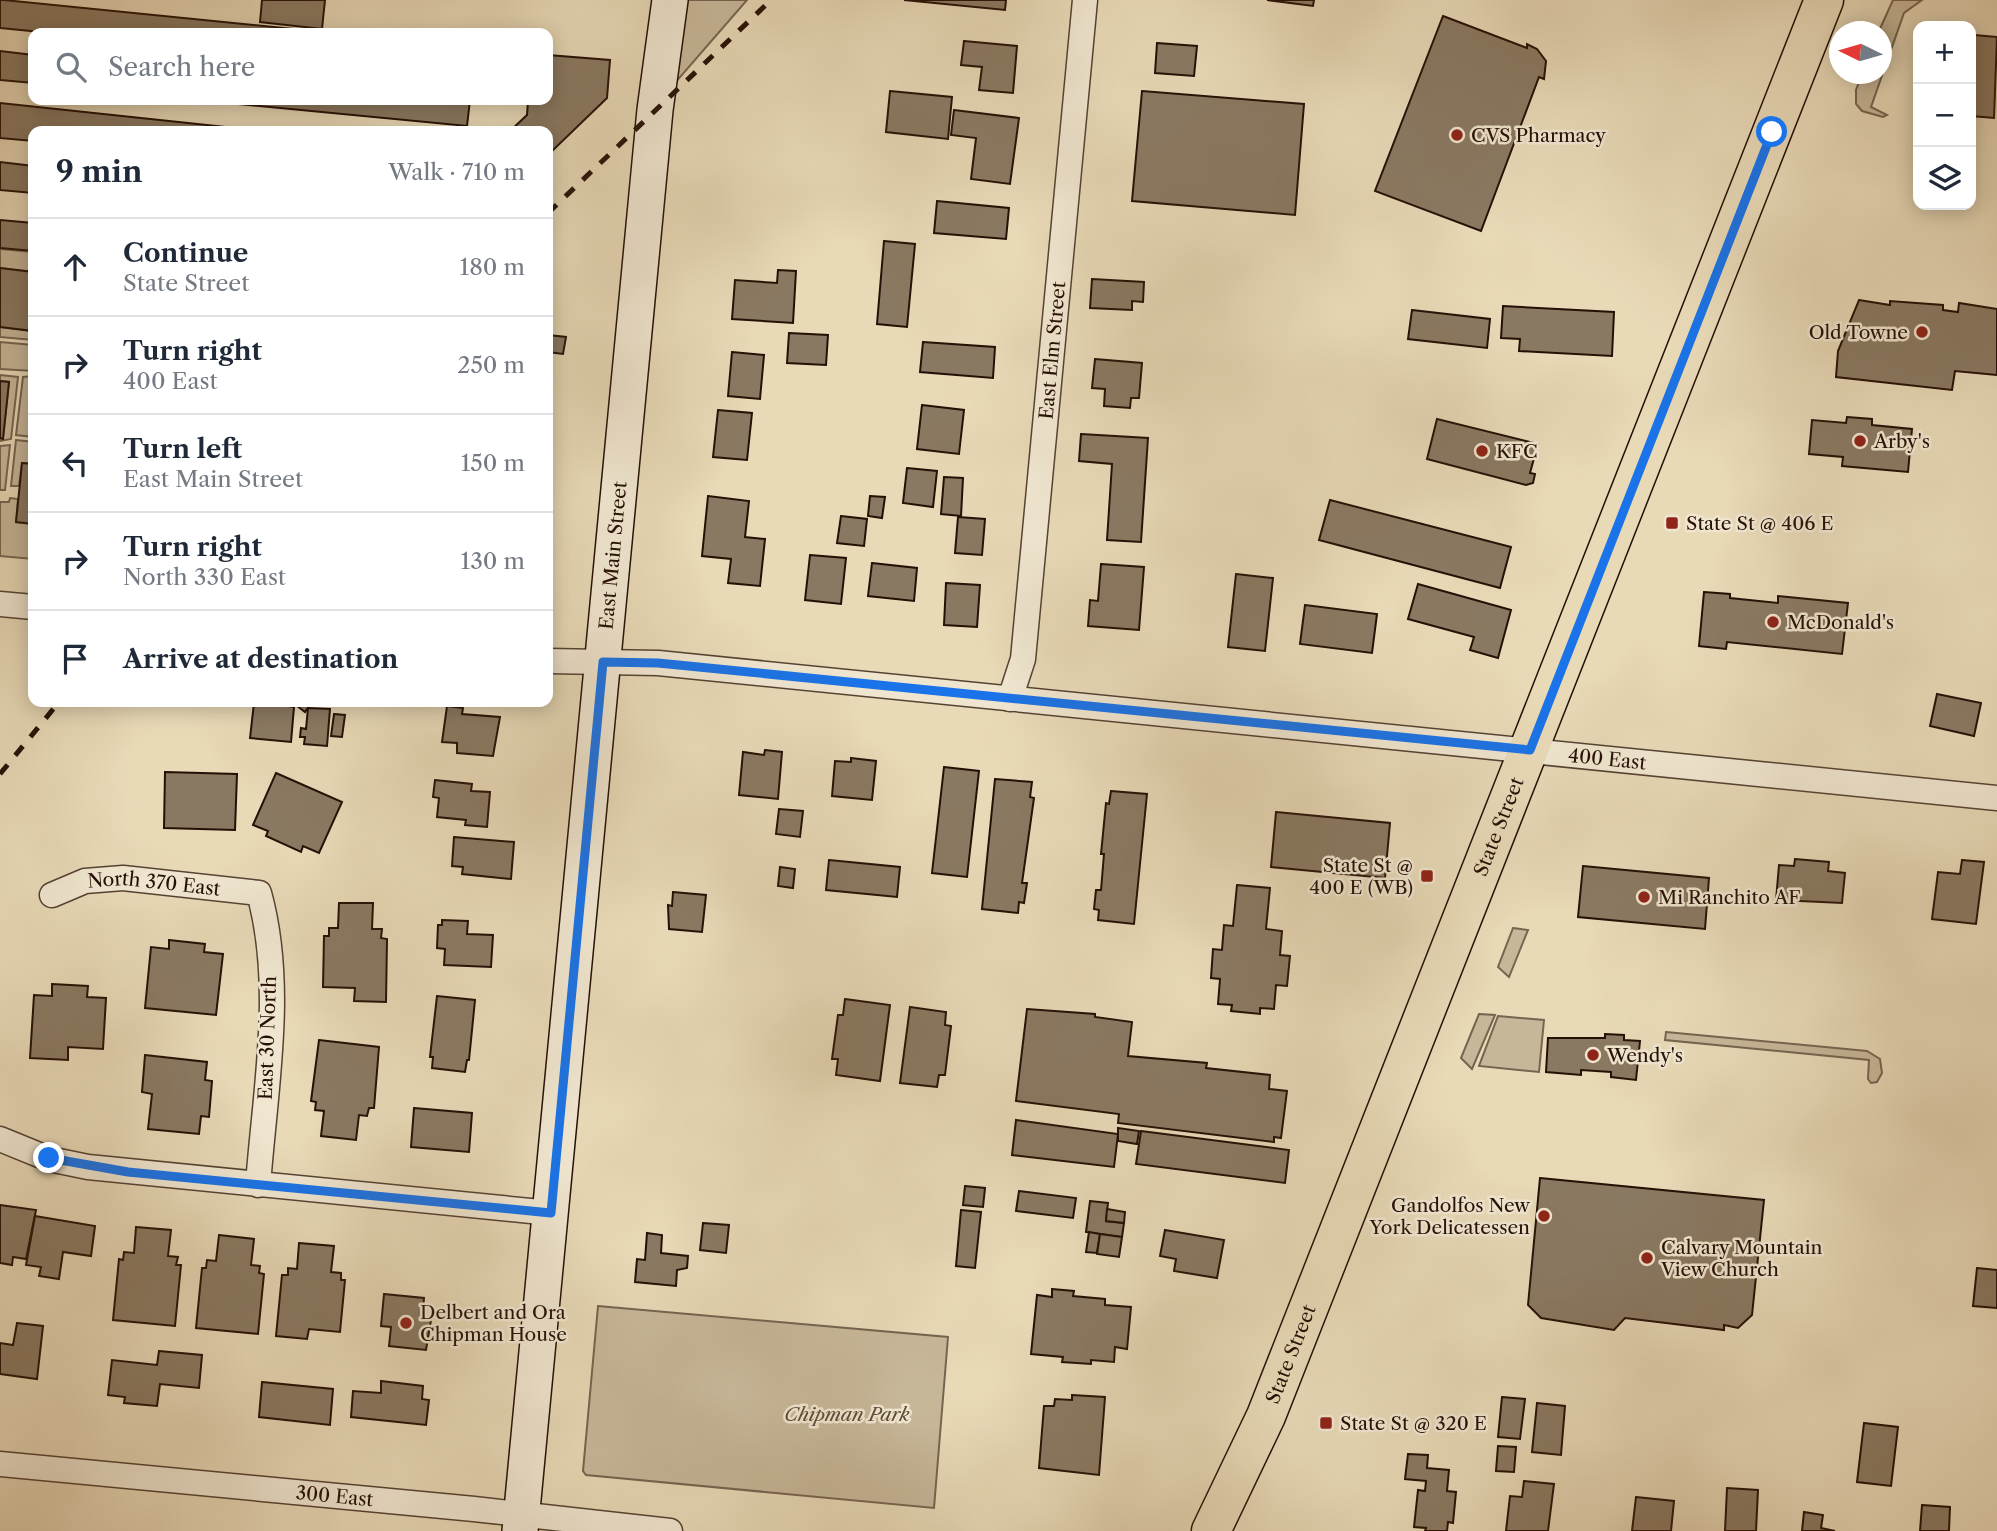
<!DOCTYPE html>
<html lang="en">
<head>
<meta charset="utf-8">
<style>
  body { margin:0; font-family:"Libre Caslon Text",serif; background:#f2f2f3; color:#1f2937 }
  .controls { position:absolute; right:21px; top:21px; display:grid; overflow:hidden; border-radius:14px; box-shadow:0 4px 18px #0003 }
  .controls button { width:63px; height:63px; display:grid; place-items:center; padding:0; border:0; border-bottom:2px solid #e0e1e3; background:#fff; color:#1f2937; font:35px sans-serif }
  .compass { position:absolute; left:1829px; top:21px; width:63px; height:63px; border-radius:50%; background:#fff; box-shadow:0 4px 18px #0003; rotate:275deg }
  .stop { position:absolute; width:21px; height:21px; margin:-16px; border:5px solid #1a73e8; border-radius:50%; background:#fff }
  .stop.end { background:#1a73e8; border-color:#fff; box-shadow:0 2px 7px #0008 }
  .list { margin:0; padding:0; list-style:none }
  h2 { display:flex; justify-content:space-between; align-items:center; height:91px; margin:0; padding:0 28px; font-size:30px }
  h2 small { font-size:23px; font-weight:400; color:#747a83 }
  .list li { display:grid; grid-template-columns:46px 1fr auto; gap:21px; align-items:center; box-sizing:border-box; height:98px; padding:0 28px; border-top:2px solid #e0e1e3 }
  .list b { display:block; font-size:26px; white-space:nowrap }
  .list p { margin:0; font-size:23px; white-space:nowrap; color:#747a83 }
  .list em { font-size:23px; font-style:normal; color:#747a83 }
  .icon { flex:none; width:38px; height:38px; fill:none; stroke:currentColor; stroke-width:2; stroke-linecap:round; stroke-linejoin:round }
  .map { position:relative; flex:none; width:1997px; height:1531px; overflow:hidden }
  .search { position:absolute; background:#fff; box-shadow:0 4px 18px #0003; left:28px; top:28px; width:525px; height:77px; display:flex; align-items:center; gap:18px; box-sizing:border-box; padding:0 24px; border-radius:14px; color:#747a83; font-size:26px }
  .panel { position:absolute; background:#fff; box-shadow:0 4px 18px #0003; left:28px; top:126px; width:525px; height:581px; border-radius:14px }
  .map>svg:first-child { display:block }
  .green { fill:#c7b799; stroke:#766450; stroke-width:2 }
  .building { fill:#8a7962; stroke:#251006; stroke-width:2 }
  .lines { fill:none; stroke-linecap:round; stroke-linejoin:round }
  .minor-casing { stroke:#564232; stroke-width:27 }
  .secondary-casing { stroke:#251006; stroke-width:38 }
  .primary-casing { stroke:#251006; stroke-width:41 }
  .minor { stroke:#f0e6d0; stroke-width:24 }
  .secondary { stroke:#f0e6d0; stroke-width:35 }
  .primary { stroke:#e8d9b7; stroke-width:38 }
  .rail { stroke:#251006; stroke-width:5; stroke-dasharray:12 12; stroke-linecap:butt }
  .route { stroke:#1a73e8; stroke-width:9 }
  .poi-dot { fill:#8f2418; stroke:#f0e6d0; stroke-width:2.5 }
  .labels { text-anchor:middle; stroke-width:5; stroke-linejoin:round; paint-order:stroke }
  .poi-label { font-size:19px; fill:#251006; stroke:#f0e6d0; text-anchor:start }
  .street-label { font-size:19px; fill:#251006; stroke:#f0e6d0 }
  .park-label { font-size:19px; font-style:italic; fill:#5e4a39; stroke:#f0e6d0 }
</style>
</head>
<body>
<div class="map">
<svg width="1997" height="1531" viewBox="0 0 1997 1531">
  <rect width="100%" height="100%" fill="#e8d9b7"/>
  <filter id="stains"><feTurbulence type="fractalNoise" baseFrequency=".00286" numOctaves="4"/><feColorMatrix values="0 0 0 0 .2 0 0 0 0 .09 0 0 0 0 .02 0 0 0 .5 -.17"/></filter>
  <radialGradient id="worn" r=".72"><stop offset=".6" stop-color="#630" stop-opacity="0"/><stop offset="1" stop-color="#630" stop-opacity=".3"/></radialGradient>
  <g class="green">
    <path d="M685 0H747L675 83Z"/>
    <path d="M1893 0H1922L1904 13 1871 107 1887 115 1883 117 1862 111 1856 104V90L1862 74H1882V32L1879 31Z"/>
    <path d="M0 249 33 252V272L0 268Z"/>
    <path d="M0 327 33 331V340L0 337Z"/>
    <path d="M0 342 33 345V371L0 369Z"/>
    <path d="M0 375 18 377 11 439 0 441 3 438 9 382 0 381Z"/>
    <path d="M33 376V437L16 435 23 377Z"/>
    <path d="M16 440 33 442V464L22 463 19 486H11Z"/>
    <path d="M10 445 5 490H0V446Z"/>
    <path d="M10 498 18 499 16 522 33 524V559L0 556V502H9Z"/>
    <path d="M1513 928 1528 930 1509 977 1498 967Z"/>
    <path d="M1479 1014 1495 1015 1472 1069 1461 1058Z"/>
    <path d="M1498 1016 1544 1020 1539 1072 1479 1066Z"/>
    <path d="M1666 1032 1867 1051 1880 1059 1882 1073 1877 1082 1871 1083 1868 1079 1869 1060 1665 1040Z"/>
    <path d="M598 1306 948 1337 934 1508 586 1475 583 1471Z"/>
  </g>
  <g class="building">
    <path d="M0 0H4L333 33H51L0 28Z"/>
    <path d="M262 0H325L322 29 260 22Z"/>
    <path d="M904 0H1006L1005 10Z"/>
    <path d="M1267 0H1314L1313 6Z"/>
    <path d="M1443 16 1527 48V44L1537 49 1546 61 1544 79 1539 77 1481 231 1375 191Z"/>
    <path d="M1974 35 1997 37 1994 118 1971 116Z"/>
    <path d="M964 41 1017 46 1013 93 979 90 982 67 961 65Z"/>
    <path d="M1157 43 1197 46 1194 76 1155 73Z"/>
    <path d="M0 51 33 55V83L0 80Z"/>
    <path d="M548 55 610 60 607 98 548 155V131H510L527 115 528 100H548Z"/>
    <path d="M890 91 952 97 948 139 886 132Z"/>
    <path d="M1142 91 1304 104 1295 215 1132 201Z"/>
    <path d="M197 100H470L467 126Z"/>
    <path d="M0 103 262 131H33V141L0 138Z"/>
    <path d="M954 110 1019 118 1010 184 971 179 976 138 951 135Z"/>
    <path d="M0 162 33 166V193L0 190Z"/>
    <path d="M937 201 1009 208 1006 239 934 233Z"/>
    <path d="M0 220 33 223V251L0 248Z"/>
    <path d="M884 241 915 244 907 327 877 324Z"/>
    <path d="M0 268 33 272V331L0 327Z"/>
    <path d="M778 270 796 271 793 323 732 319 735 280 777 283Z"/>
    <path d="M1092 279 1144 282 1143 302 1132 301V310L1090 308Z"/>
    <path d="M1859 300 1890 305V301L1943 305V310L1958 312 1959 303 1997 309V375L1955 371 1952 390 1836 377 1838 351Z"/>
    <path d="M1503 306 1614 312 1612 356 1519 351 1520 339 1501 338Z"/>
    <path d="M1412 310 1490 319 1487 348 1408 339Z"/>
    <path d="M789 333 828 335 826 365 787 363Z"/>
    <path d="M548 335 566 337 563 354 548 352Z"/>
    <path d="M923 342 995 347 993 378 920 372Z"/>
    <path d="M732 352 764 355 760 399 728 396Z"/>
    <path d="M1095 359 1142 363 1139 398H1131L1130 408 1104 406 1105 389 1092 388Z"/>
    <path d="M0 381 9 382 3 439 0 438Z"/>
    <path d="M922 405 964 410 959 454 917 449Z"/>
    <path d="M718 410 752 413 747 460 713 457Z"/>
    <path d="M1847 417 1872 419V425L1912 429 1908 472 1842 466 1843 457 1809 454 1812 420 1846 423Z"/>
    <path d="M1437 419 1538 444 1530 473 1535 474 1533 483 1526 485 1427 459Z"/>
    <path d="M1081 434 1148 438 1141 542 1107 540 1112 464 1079 461Z"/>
    <path d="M22 463 33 464V524L16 522Z"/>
    <path d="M907 468 937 471 933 507 903 503Z"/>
    <path d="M944 477 963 478 961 516 941 514Z"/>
    <path d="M708 496 749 501 745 537 765 539 760 586 728 583 731 559 702 556Z"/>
    <path d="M870 496 885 497 882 518 868 516Z"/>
    <path d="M1330 500 1511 547 1500 588 1319 540Z"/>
    <path d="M841 516 867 519 864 546 837 543Z"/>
    <path d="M958 517 985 519 982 555 955 553Z"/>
    <path d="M810 555 846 558 841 604 805 600Z"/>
    <path d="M872 563 917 568 914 601 868 596Z"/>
    <path d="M1101 564 1144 567 1139 630 1088 626 1090 600 1098 601Z"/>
    <path d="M1236 574 1273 578 1265 651 1228 647Z"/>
    <path d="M946 583 980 585 977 627 944 625Z"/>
    <path d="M1418 584 1511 610 1498 658 1470 650 1474 637 1408 619Z"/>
    <path d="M1704 592 1730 594V598L1778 603V596L1848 603 1842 654 1727 642 1726 649 1699 646Z"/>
    <path d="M1305 605 1377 614 1372 653 1300 644Z"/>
    <path d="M1937 694 1981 703 1974 736 1930 726Z"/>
    <path d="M269 702H287V706L294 707 291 742 250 738 254 703 269 705Z"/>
    <path d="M298 702H312L305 712 296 705Z"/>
    <path d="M447 706 463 708 462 714 500 717 493 756 457 753V743L442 742Z"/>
    <path d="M308 708 330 709 327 746 304 744 305 737H300L301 728 306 729Z"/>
    <path d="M334 714 345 715 342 737 331 736Z"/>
    <path d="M765 750 782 752 778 799 739 795 743 752 764 755Z"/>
    <path d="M851 758 876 761 872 800 832 796 835 761 851 762Z"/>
    <path d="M944 767 979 771 967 877 932 873Z"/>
    <path d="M165 772 237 774 235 830 164 828Z"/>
    <path d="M276 773 342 802 319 853 303 846 301 852 266 836 268 831 253 825Z"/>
    <path d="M995 779 1032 782 1030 797 1034 798 1022 883H1027L1024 903 1019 902 1018 913 982 909Z"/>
    <path d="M435 780 472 784 471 791 490 792 487 827 465 825 466 820 437 817 439 798 433 797Z"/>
    <path d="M1111 791 1147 794 1134 924 1098 920 1099 910 1094 909 1096 890H1101L1104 854H1101L1106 803 1109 804Z"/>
    <path d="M779 809 803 811 800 837 776 834Z"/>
    <path d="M1276 812 1390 823 1385 878 1271 867Z"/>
    <path d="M454 837 514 842 511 879 462 874 463 867 452 866Z"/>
    <path d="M1795 859 1829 862 1828 871 1845 873 1842 903 1776 900 1779 865 1794 866Z"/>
    <path d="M829 860 900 867 897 897 826 890Z"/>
    <path d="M1962 860 1984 862 1976 924 1932 919 1938 872 1960 874Z"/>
    <path d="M1583 866 1709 878 1705 929 1578 917Z"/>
    <path d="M780 867 795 869 793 888 778 886Z"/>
    <path d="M1237 885 1270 888 1266 929 1282 931 1280 955 1290 956 1287 986 1276 985 1274 1009 1260 1008V1014L1231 1011 1232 1005 1218 1004 1220 979 1211 978 1213 949 1222 950 1224 925 1233 926Z"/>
    <path d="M673 892 706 895 702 932 669 929 668 905 672 906Z"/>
    <path d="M339 903H373L372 929H382L381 938 387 939 386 1002 354 1001 355 988 323 987 324 936H329V928H338Z"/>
    <path d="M442 920 468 921 467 934 493 935 491 967 444 965 445 949 437 948 438 925H442Z"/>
    <path d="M169 940 205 944 204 952 223 954 216 1015 145 1008 151 947 169 949Z"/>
    <path d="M52 984 88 986 87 997 106 998 103 1049 68 1047V1060L30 1058 34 995 52 996Z"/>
    <path d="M437 996 475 1000 469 1060H467L465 1072 432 1068 433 1057H430Z"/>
    <path d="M845 999 890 1005 880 1081 836 1075 838 1059H832L838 1015H843Z"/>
    <path d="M910 1007 946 1012 945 1025 951 1026 945 1075H939L937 1087 900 1083Z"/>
    <path d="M1027 1009 1095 1014V1017L1132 1022 1128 1056 1207 1063 1206 1068 1270 1075 1269 1089 1287 1091 1281 1138 1274 1137V1142L1118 1123 1119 1114 1016 1101Z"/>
    <path d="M1605 1034 1624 1035V1040L1640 1041 1636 1080 1611 1077V1072L1581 1070V1075L1546 1072 1548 1038H1605Z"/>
    <path d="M319 1040 379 1047 374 1108H369L367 1116 359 1115 356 1140 321 1136 324 1111 315 1110 316 1102 311 1101Z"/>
    <path d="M145 1055 207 1062 205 1080 212 1081 209 1117 201 1116 199 1134 148 1129 152 1094 142 1092Z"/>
    <path d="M414 1108 472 1113 469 1152 411 1147Z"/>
    <path d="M1016 1120 1118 1134 1114 1167 1012 1155Z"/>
    <path d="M1118 1128 1139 1131 1137 1144 1118 1141Z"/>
    <path d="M1141 1131 1289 1150 1285 1183 1136 1164Z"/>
    <path d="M1540 1178 1764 1200 1752 1315 1738 1328 1724 1325V1330L1625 1318 1614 1330 1541 1318 1528 1305Z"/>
    <path d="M965 1186 985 1188 983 1207 963 1205Z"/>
    <path d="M1019 1191 1076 1198 1073 1218 1016 1211Z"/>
    <path d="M1090 1201 1108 1203 1106 1221 1124 1223 1122 1237 1086 1232Z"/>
    <path d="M0 1205 36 1210 26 1259 13 1257 12 1265 0 1263Z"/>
    <path d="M1107 1209 1125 1212 1124 1223 1106 1221Z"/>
    <path d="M961 1210 981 1212 975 1268 956 1266Z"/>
    <path d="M35 1216 95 1226 91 1256 63 1252 59 1279 39 1276 41 1267 26 1265Z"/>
    <path d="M703 1223 729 1225 726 1253 700 1250Z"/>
    <path d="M136 1227 171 1230 168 1256 178 1257 176 1265H181L175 1326 113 1320 119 1259 123 1260 124 1252 134 1253Z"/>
    <path d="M1165 1230 1224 1240 1217 1278 1174 1271 1176 1259 1160 1256Z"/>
    <path d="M1089 1232 1100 1234 1097 1253 1086 1252Z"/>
    <path d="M647 1233 662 1235 661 1253 688 1256 687 1268 677 1270 676 1286 635 1282 637 1259 645 1260Z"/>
    <path d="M1100 1234 1122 1237 1119 1257 1097 1254Z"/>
    <path d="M219 1235 254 1239 251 1265 260 1266 259 1273 264 1274 258 1334 196 1328 202 1268H206L207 1260 216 1261Z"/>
    <path d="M299 1243 334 1246 331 1272 341 1273V1280H345L340 1332 309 1329 307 1339 276 1336 282 1275H288V1268L297 1269Z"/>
    <path d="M1977 1268 1997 1270V1308L1973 1306Z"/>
    <path d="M1052 1289 1074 1291 1073 1296 1105 1299V1305L1131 1307 1127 1349 1115 1347 1114 1362 1091 1360V1364L1062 1362 1063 1357 1031 1354 1037 1295 1052 1297Z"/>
    <path d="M384 1294 424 1298 422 1319 431 1320 426 1350 389 1346 391 1327 381 1326Z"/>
    <path d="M17 1323 43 1326 37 1379 0 1374V1343L13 1345Z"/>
    <path d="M159 1351 202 1355 199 1388 160 1384 157 1406 124 1403 125 1397 108 1395 112 1360 157 1365Z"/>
    <path d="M381 1381 423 1386 422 1399 429 1400 426 1425 351 1417 353 1391 381 1393Z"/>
    <path d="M262 1382 333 1389 330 1425 259 1417Z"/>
    <path d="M1072 1395 1105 1397 1099 1475 1039 1468 1044 1406H1054L1055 1399 1072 1400Z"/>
    <path d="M1502 1397 1525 1399 1520 1439 1498 1437Z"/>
    <path d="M1537 1403 1565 1406 1561 1455 1532 1452Z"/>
    <path d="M1864 1423 1898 1427 1891 1486 1857 1482Z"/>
    <path d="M1498 1446 1516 1447 1514 1472 1496 1471Z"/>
    <path d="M1408 1454 1428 1455 1427 1468 1449 1470 1447 1491 1456 1492 1453 1523 1448 1522 1447 1531H1425L1426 1528 1414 1527 1418 1490 1425 1491 1426 1481 1405 1479Z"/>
    <path d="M1524 1481 1554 1484 1548 1531H1506L1510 1496 1522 1497Z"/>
    <path d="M1727 1488 1758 1490 1756 1531H1725Z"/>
    <path d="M1636 1497 1674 1501 1671 1531H1632Z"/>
    <path d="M1922 1505 1950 1507 1949 1531H1920Z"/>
    <path d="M1804 1512 1823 1515 1821 1528 1835 1531H1802Z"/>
  </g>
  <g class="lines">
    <g class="minor-casing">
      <g id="minor">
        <path d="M0 604 33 607"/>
        <path id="s1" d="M548 661 658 663 1997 798"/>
        <path id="s2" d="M1010 699 1023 659 1085 0"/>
        <path id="s3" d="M52 895 85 881 123 878 259 893C285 987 265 1089 258 1185"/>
        <path d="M0 1139 49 1159 88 1167 551 1213"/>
        <path id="s4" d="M0 1464 474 1509 670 1531"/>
      </g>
    </g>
    <g class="secondary-casing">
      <g id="secondary">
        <path id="s5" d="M520 1531 655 110 670 0"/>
      </g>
    </g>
    <g class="primary-casing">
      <g id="primary">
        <path id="s6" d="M1211 1531 1266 1416 1824 0"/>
      </g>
    </g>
    <use href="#minor" class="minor"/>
    <use href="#secondary" class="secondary"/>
    <use href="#primary" class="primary"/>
    <g class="rail">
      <path d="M548 213 771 0"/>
      <path d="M0 774 59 702"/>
    </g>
  </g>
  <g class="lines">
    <path class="route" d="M49 1158 128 1172 551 1213 603 662 658 663 1530 750 1772 132"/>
  </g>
  <g class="poi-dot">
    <circle cx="1457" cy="135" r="7"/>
    <circle cx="1922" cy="332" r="7"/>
    <circle cx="1860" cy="441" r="7"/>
    <circle cx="1482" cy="451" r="7"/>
    <rect x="1665" y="516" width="14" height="14" rx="3.5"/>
    <circle cx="1773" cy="622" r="7"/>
    <rect x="1420" y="869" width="14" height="14" rx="3.5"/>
    <circle cx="1644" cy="897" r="7"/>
    <circle cx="1593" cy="1055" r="7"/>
    <circle cx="1544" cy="1216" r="7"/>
    <circle cx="1647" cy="1258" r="7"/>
    <circle cx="406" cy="1323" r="7"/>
    <rect x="1319" y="1416" width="14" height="14" rx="3.5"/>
  </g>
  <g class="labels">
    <g class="poi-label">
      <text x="1471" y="142">CVS Pharmacy</text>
      <text x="1908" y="339" text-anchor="end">Old Towne</text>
      <text x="1874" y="448">Arby's</text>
      <text x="1496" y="458">KFC</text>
      <text x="1686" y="530">State St @ 406 E</text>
      <text x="1787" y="629">McDonald's</text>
      <text x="1413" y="872" text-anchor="end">State St @<tspan x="1413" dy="22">400 E (WB)</tspan></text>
      <text x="1658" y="904">Mi Ranchito AF</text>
      <text x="1607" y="1062">Wendy's</text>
      <text x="1530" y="1212" text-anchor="end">Gandolfos New<tspan x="1530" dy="22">York Delicatessen</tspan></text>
      <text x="1661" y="1254">Calvary Mountain<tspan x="1661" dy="22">View Church</tspan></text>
      <text x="420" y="1319">Delbert and Ora<tspan x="420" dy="22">Chipman House</tspan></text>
      <text x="1340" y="1430">State St @ 320 E</text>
    </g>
    <g class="street-label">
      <text dy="7" stroke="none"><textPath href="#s2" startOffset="352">East Elm Street</textPath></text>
      <text dy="7" stroke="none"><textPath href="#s5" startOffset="980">East Main Street</textPath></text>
      <text dy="7" stroke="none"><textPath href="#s1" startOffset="1064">400 East</textPath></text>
      <text dy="7" stroke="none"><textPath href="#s6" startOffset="761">State Street</textPath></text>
      <text dy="7" stroke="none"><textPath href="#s3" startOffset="105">North 370 East</textPath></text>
      <text transform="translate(267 1038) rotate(-88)" y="7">East 30 North</text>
      <text dy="7" stroke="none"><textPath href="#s6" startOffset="194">State Street</textPath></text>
      <text dy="7" stroke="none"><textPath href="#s4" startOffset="336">300 East</textPath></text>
    </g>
    <g class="park-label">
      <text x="847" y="1421">Chipman Park</text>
    </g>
  </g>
  <rect width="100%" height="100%" filter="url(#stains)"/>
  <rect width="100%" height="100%" fill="url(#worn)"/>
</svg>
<div class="controls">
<button>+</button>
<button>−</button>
<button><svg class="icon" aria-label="layers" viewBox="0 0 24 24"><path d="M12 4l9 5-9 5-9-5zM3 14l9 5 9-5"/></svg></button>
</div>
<svg class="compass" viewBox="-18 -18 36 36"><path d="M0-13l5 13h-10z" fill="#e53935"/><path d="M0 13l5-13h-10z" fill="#747a83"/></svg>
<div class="stop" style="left:1772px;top:132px"></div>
<div class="stop end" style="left:49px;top:1158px"></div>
<div class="search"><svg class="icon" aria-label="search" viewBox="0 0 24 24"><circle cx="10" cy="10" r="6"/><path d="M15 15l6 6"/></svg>Search here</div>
<section class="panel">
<h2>9 min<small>Walk · 710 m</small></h2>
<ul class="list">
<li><svg class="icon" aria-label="ahead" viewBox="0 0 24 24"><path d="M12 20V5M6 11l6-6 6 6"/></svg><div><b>Continue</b><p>State Street</p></div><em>180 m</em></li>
<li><svg class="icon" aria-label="right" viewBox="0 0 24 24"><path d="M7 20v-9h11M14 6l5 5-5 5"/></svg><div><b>Turn right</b><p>400 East</p></div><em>250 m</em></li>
<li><svg class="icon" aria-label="left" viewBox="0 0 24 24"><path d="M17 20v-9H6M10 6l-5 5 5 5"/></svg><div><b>Turn left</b><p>East Main Street</p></div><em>150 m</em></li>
<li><svg class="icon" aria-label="right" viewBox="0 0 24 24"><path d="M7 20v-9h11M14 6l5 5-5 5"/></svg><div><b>Turn right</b><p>North 330 East</p></div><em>130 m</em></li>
<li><svg class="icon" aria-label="arrive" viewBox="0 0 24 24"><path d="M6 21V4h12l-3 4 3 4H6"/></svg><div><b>Arrive at destination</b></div></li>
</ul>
</section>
</div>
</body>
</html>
